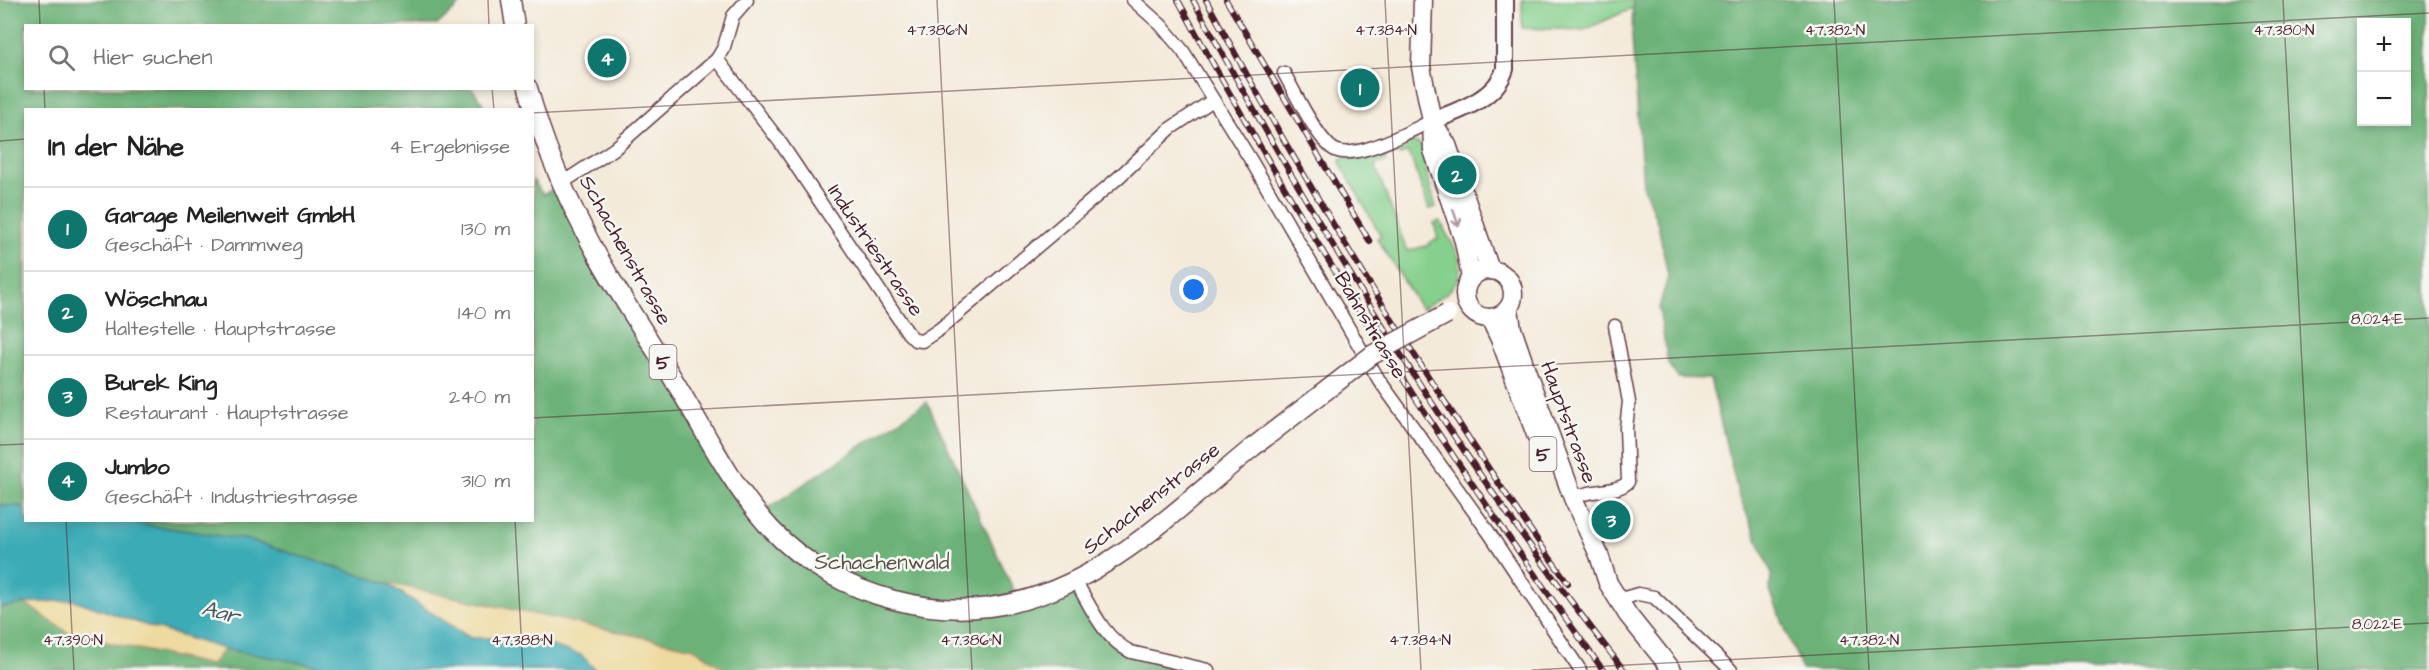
<!DOCTYPE html>
<html lang="de">
<head>
<meta charset="utf-8">
<style>
  body { margin:0; font-family:"Architects Daughter",sans-serif; background:#f6f6f6; color:#222 }
  .controls { position:absolute; right:18px; top:18px; display:grid; overflow:hidden; border-radius:0px; box-shadow:0 3px 9px #0003 }
  .controls button { width:54px; height:54px; display:grid; place-items:center; padding:0; border:0; border-bottom:2px solid #e0e0e0; background:#fff; color:#222; font:30px sans-serif }
  .you { position:absolute; left:1194px; top:290px; width:21px; height:21px; margin:-15px; border:4px solid #fff; border-radius:50%; background:#1a73e8; box-shadow:0 0 0 9px #1a73e833 }
  .badge { display:grid; place-items:center; width:39px; height:39px; border-radius:50%; background:#0f766e; color:#fff; font-size:20px; font-weight:700 }
  .pin { position:absolute; translate:-50% -50%; border:3px solid #fff; box-shadow:0 2px 6px #0006 }
  .list { margin:0; padding:0; list-style:none }
  h2 { display:flex; justify-content:space-between; align-items:center; height:78px; margin:0; padding:0 24px; font-size:26px }
  h2 small { font-size:20px; font-weight:400; color:#767676 }
  .list li { display:grid; grid-template-columns:39px 1fr auto; gap:18px; align-items:center; box-sizing:border-box; height:84px; padding:0 24px; border-top:2px solid #e0e0e0 }
  .list b { display:block; font-size:22px; white-space:nowrap }
  .list p { margin:0; font-size:20px; white-space:nowrap; color:#767676 }
  .list em { font-size:20px; font-style:normal; color:#767676 }
  .icon { flex:none; width:33px; height:33px; fill:none; stroke:currentColor; stroke-width:2; stroke-linecap:round; stroke-linejoin:round }
  .map { position:relative; flex:none; width:2429px; height:670px; overflow:hidden }
  .search { position:absolute; background:#fff; box-shadow:0 3px 9px #0003; left:24px; top:24px; width:510px; height:66px; display:flex; align-items:center; gap:15px; box-sizing:border-box; padding:0 21px; border-radius:0px; color:#767676; font-size:22px }
  .panel { position:absolute; background:#fff; box-shadow:0 3px 9px #0003; left:24px; top:108px; width:510px; height:414px; border-radius:0px }
  .map>svg:first-child { display:block }
  .green { fill:#86d08d; stroke:#68785c; stroke-width:1.5 }
  .forest { fill:#6cb278; stroke:#5b6852; stroke-width:1.5; fill-rule:evenodd }
  .sand { fill:#eeda9e; stroke:#9c7c64; stroke-width:1.5 }
  .water { fill:#3aabb5; stroke:#426570; stroke-width:1.5 }
  .lines { fill:none; stroke-linecap:round; stroke-linejoin:round }
  .street-casing { stroke:#643d45; stroke-width:15 }
  .secondary-casing { stroke:#643d45; stroke-width:20 }
  .primary-casing { stroke:#643d45; stroke-width:21 }
  .street { stroke:#fff; stroke-width:12 }
  .secondary { stroke:#fff; stroke-width:16 }
  .primary { stroke:#fff; stroke-width:18 }
  .rail-casing { stroke:#4a1f2b; stroke-width:6 }
  .rail { stroke:#f6f6f2; stroke-width:4; stroke-dasharray:11; stroke-linecap:butt }
  .primary-bridge-casing { stroke:#643d45; stroke-width:21; stroke-linecap:butt }
  .primary-bridge { stroke:#fff; stroke-width:18 }
  .oneway { stroke:#ae9aa0 }
  .ticks { fill:none; stroke:#4a1f2b; stroke-width:1.5; stroke-opacity:0.45 }
  .labels { text-anchor:middle; stroke-width:5; stroke-linejoin:round; paint-order:stroke }
  .shield { fill:#f6f6f2; stroke:#7e6067; stroke-width:1.5 }
  .shield-label { font-size:20px; font-weight:bold; fill:#4a1f2b }
  .street-label { font-size:21px; fill:#4a1f2b; stroke:#f6f6f2 }
  .park-label { font-size:21px; fill:#5c5448; stroke:#f6f6f2 }
  .water-label { font-size:22px; font-style:italic; fill:#445762; stroke:#f6f6f2 }
  .ticks-label { font-size:15px; text-anchor:middle; fill:#4a1f2b; stroke:#f6f6f2; stroke-width:5; stroke-linejoin:round; paint-order:stroke }
</style>
</head>
<body>
<div class="map">
<svg width="2429" height="670" viewBox="0 0 2429 670">
  <rect width="100%" height="100%" fill="#f6f6f2"/>
  <filter id="ink" filterUnits="userSpaceOnUse"><feTurbulence type="fractalNoise" baseFrequency=".0167" numOctaves="2"/><feDisplacementMap in="SourceGraphic" scale="12" xChannelSelector="R" yChannelSelector="G"/><feConvolveMatrix kernelMatrix="1 2 1 2 8 2 1 2 1" color-interpolation-filters="sRGB"/></filter>
  <filter id="wash" filterUnits="userSpaceOnUse"><feTurbulence type="fractalNoise" baseFrequency=".008" numOctaves="4" result="noise"/><feDisplacementMap in="SourceGraphic" scale="24" xChannelSelector="R" yChannelSelector="G"/><feGaussianBlur stdDeviation="1.35" result="paint"/><feColorMatrix in="noise" values="0 0 0 0 0 0 0 0 0 0 0 0 0 0 0 0 0 1.4 0 .05"/><feComposite in="paint" operator="in"/></filter>
  <g filter="url(#wash)">
    <rect width="100%" height="100%" fill="#f4ead9"/>
    <g class="green">
      <path d="M1522 0H1633V8L1584 30 1522 28Z"/>
      <path d="M1411 142 1418 143 1423 148 1427 176 1436 207 1429 209 1409 152 1399 155 1401 146 1404 147Z"/>
      <path d="M1378 151 1386 161 1375 165 1407 251 1429 245V243L1438 239 1434 223 1441 221C1445 235 1454 244 1458 255 1468 284 1442 297 1421 309L1377 238 1381 236 1340 163 1341 159 1345 157Z"/>
    </g>
    <g class="forest">
      <path d="M0 0H465L437 25 26 26V88H472L486 109 26 110 25 507 0 505Z"/>
      <path d="M1633 0H2429V670H1802L1770 591 1771 572 1738 493 1710 379 1678 378 1668 364 1659 308 1668 276 1658 224 1643 185 1632 38ZM2406 22V122H2362V22Z"/>
      <path d="M533 180 543 195 562 183 759 514 927 402 1015 593 1076 582 1121 647 1208 670H726L694 648 386 583 248 540 121 521 532 520Z"/>
      <path d="M25 603 70 634 211 665 224 649 344 670H0V608Z"/>
    </g>
    <g class="sand">
      <path d="M386 583 694 648 726 670H596L580 655 525 638H470Z"/>
      <path d="M74 600 145 625 224 649 211 665 70 634 25 603Z"/>
    </g>
    <path class="water" d="M0 505 25 507 26 520 121 521 248 540 386 583 470 638H525L581 655 596 670H344L224 649 145 625 74 600 25 603 0 608Z"/>
  </g>
  <g filter="url(#ink)">
    <g class="lines">
      <g class="street-casing">
        <g id="street">
          <path d="M1133 0 1161 25 1183 51 1252 162 1379 380 1490 534 1580 670"/>
          <path d="M717 59 724 47 733 16 747 0"/>
          <path d="M1284 73C1294 91 1318 141 1335 150 1357 161 1411 130 1432 121"/>
          <path d="M562 183 614 149 717 59 780 142 908 333 915 340 922 341 940 329 1119 177 1171 128 1213 100"/>
          <path d="M1573 498C1589 489 1619 493 1628 482L1626 428 1629 402 1615 326"/>
          <path d="M1076 582C1091 607 1103 638 1131 652L1208 670"/>
          <path d="M1618 600 1638 594 1654 597 1731 670"/>
        </g>
      </g>
      <g class="secondary-casing">
        <path id="secondary" d="M1432 121C1458 111 1496 99 1505 69V0"/>
      </g>
      <g class="primary-casing">
        <g id="primary">
          <path d="M511 0 515 26"/>
          <path d="M1423 0 1421 67 1432 121 1433 150 1464 241 1471 278"/>
          <path d="M528 88C542 138 561 186 585 232 610 283 646 333 675 382 705 431 732 487 771 529 804 564 848 588 894 600 1048 640 1145 536 1253 447"/>
          <path d="M1432 121 1447 145 1490 270"/>
          <circle cx="1489" cy="294" r="24"/>
          <path d="M1509 309 1512 329 1526 370 1573 498 1599 555 1608 583 1628 615 1672 670"/>
          <path d="M1490 318 1500 339 1537 437"/>
        </g>
      </g>
      <use href="#street" class="street"/>
      <use href="#secondary" class="secondary"/>
      <use href="#primary" class="primary"/>
      <g class="rail-casing">
        <g id="rail">
          <path d="M1178 0C1304 233 1447 456 1603 670"/>
          <path d="M1193 0C1319 232 1460 463 1624 670"/>
          <path d="M1206 0C1282 141 1364 280 1453 414 1490 471 1528 528 1568 583"/>
          <path d="M1226 0 1370 242"/>
        </g>
      </g>
      <use href="#rail" class="rail"/>
      <g class="primary-bridge-casing">
        <path id="primary-bridge" d="M1253 447 1372 355 1447 314"/>
      </g>
      <use href="#primary-bridge" class="primary-bridge"/>
    </g>
    <defs><path id="oneway-shaft" d="M-6 0H5M1.5-3L5.5 0L1.5 3" fill="none" stroke-width="1.6" stroke-linecap="round" stroke-linejoin="round" transform="scale(1.5)"/></defs>
    <use class="oneway" href="#oneway-shaft" transform="translate(1456 218) rotate(71)"/>
  </g>
  <path class="ticks" d="M39 0 40 26M488 0 489 26M937 0 972 670M1385 0 1421 670M1834 0 1869 670M2283 0 2318 670M44 88 45 110M492 88 494 110M532 113 2429 13M0 141 26 139M532 418 2429 318M0 445 26 444M66 520 74 670M515 520 523 670M1532 670 2429 623"/>
  <g class="labels">
    <g class="shield">
      <rect x="649.5" y="345" width="27" height="34" rx="4.5"/>
      <rect x="1529.5" y="437" width="27" height="34" rx="4.5"/>
    </g>
    <g class="shield-label">
      <text x="663" y="369">5</text>
      <text x="1543" y="461">5</text>
    </g>
    <g class="street-label">
      <text transform="translate(626 250) rotate(61)" y="7">Schachenstrasse</text>
      <text transform="translate(876 250) rotate(56)" y="7">Industriestrasse</text>
      <text transform="translate(1371 325) rotate(59)" y="7">Bahnstrasse</text>
      <text transform="translate(1569 422) rotate(70)" y="7">Hauptstrasse</text>
      <text transform="translate(1151 498) rotate(-38)" y="7">Schachenstrasse</text>
    </g>
    <g class="park-label">
      <text x="882" y="569">Schachenwald</text>
    </g>
    <g class="water-label">
      <text transform="translate(221 611) rotate(15)" y="8">Aar</text>
    </g>
  </g>
  <g class="ticks-label">
    <text x="937" y="35">47.386°N</text>
    <text x="1386" y="35">47.384°N</text>
    <text x="1835" y="35">47.382°N</text>
    <text x="2284" y="35">47.380°N</text>
    <text x="2377" y="324">8.024°E</text>
    <text x="2377" y="629">8.022°E</text>
    <text x="73" y="645">47.390°N</text>
    <text x="522" y="645">47.388°N</text>
    <text x="971" y="645">47.386°N</text>
    <text x="1420" y="645">47.384°N</text>
    <text x="1869" y="645">47.382°N</text>
  </g>
</svg>
<div class="controls">
<button>+</button>
<button>−</button>
</div>
<div class="you"></div>
<div class="pin badge" style="left:1360px;top:88px">1</div>
<div class="pin badge" style="left:1457px;top:175px">2</div>
<div class="pin badge" style="left:1611px;top:520px">3</div>
<div class="pin badge" style="left:607px;top:58px">4</div>
<div class="search"><svg class="icon" aria-label="search" viewBox="0 0 24 24"><circle cx="10" cy="10" r="6"/><path d="M15 15l6 6"/></svg>Hier suchen</div>
<section class="panel">
<h2>In der Nähe<small>4 Ergebnisse</small></h2>
<ul class="list">
<li><span class="badge">1</span><div><b>Garage Meilenweit GmbH</b><p>Geschäft · Dammweg</p></div><em>130 m</em></li>
<li><span class="badge">2</span><div><b>Wöschnau</b><p>Haltestelle · Hauptstrasse</p></div><em>140 m</em></li>
<li><span class="badge">3</span><div><b>Burek King</b><p>Restaurant · Hauptstrasse</p></div><em>240 m</em></li>
<li><span class="badge">4</span><div><b>Jumbo</b><p>Geschäft · Industriestrasse</p></div><em>310 m</em></li>
</ul>
</section>
</div>
</body>
</html>
